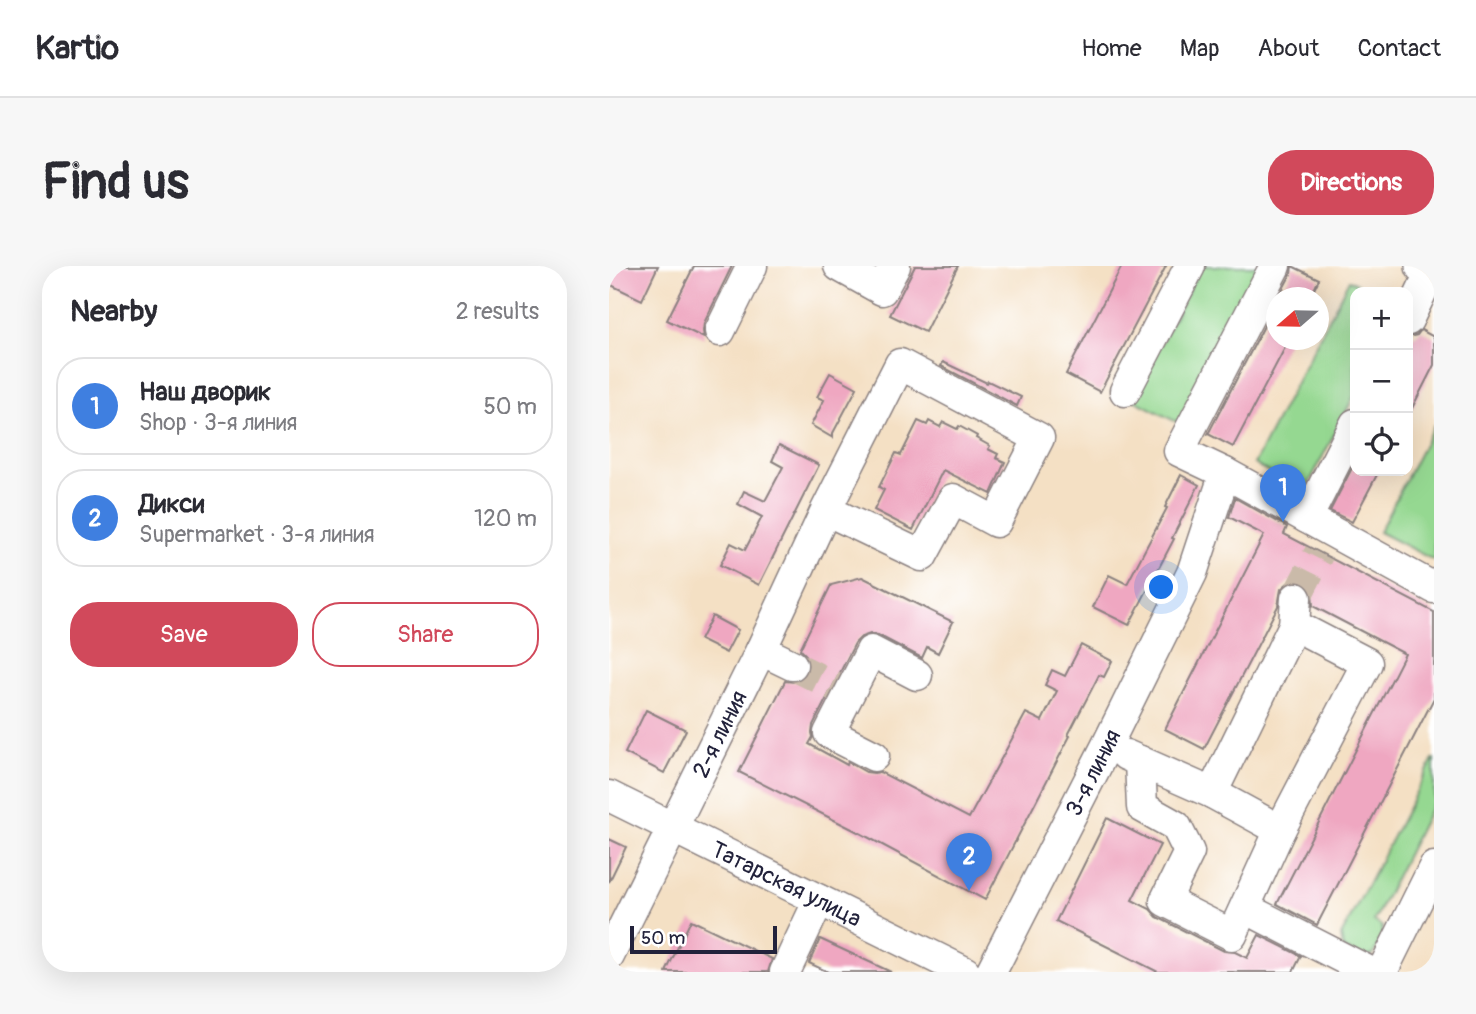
<!DOCTYPE html>
<html lang="en">
<head>
<meta charset="utf-8">
<style>
  body { margin:0; font-family:Pangolin,sans-serif; background:#f7f7f7; color:#2b2b33 }
  .controls { position:absolute; right:21px; top:21px; display:grid; overflow:hidden; border-radius:14px; box-shadow:0 7px 28px #0002 }
  .controls button { width:63px; height:63px; display:grid; place-items:center; padding:0; border:0; border-bottom:2px solid #e1e1e2; background:#fff; color:#2b2b33; font:35px sans-serif }
  .compass { position:absolute; left:657px; top:21px; width:63px; height:63px; border-radius:50%; background:#fff; box-shadow:0 7px 28px #0002; rotate:250deg }
  .scale { position:absolute; left:21px; bottom:18px; width:147px; box-sizing:border-box; padding-left:7px; border:4px solid #22223b; border-top:0; font-size:19px; line-height:24px; white-space:nowrap; color:#22223b; -webkit-text-stroke:5px #fff; paint-order:stroke }
  .you { position:absolute; left:553px; top:322px; width:24px; height:24px; margin:-18px; border:5px solid #fff; border-radius:50%; background:#1a73e8; box-shadow:0 0 0 10px #1a73e833 }
  .badge { display:grid; place-items:center; width:46px; height:46px; border-radius:50%; background:#d1495b; color:#fff; font-size:23px; font-weight:700 }
  .pin { position:absolute; translate:-50% -58px; filter:drop-shadow(0 2px 4px #0008) }
  .pin::after { content:''; position:absolute; top:37px; width:24px; height:21px; background:inherit; clip-path:polygon(0 0,100% 0,50% 100%) }
  .list { margin:0; padding:0; list-style:none }
  h2 { display:flex; justify-content:space-between; align-items:center; height:91px; margin:0; padding:0 28px; font-size:30px }
  h2 small { font-size:23px; font-weight:400; color:#7c7c81 }
  .list li { display:grid; grid-template-columns:46px 1fr auto; gap:21px; align-items:center; box-sizing:border-box; height:98px; margin:0 14px 14px; padding:0 14px; border:2px solid #e1e1e2; border-radius:28px }
  .list b { display:block; font-size:26px; white-space:nowrap }
  .list p { margin:0; font-size:23px; white-space:nowrap; color:#7c7c81 }
  .list em { font-size:23px; font-style:normal; color:#7c7c81 }
  .actions { display:flex; gap:14px; padding:21px 28px }
  .actions a { flex:1; padding:16px 0; border:2px solid #d1495b; border-radius:28px; text-align:center; font-size:24px; color:#d1495b }
  .actions .main { background:#d1495b; color:#fff }
  .icon { flex:none; width:38px; height:38px; fill:none; stroke:currentColor; stroke-width:2; stroke-linecap:round; stroke-linejoin:round }
  .map { position:relative; flex:none; width:825px; height:706px; overflow:hidden; border-radius:28px }
  header { display:flex; align-items:center; gap:42px; box-sizing:border-box; height:98px; padding:0 35px; background:#fff; border-bottom:2px solid #e1e1e2 }
  header strong { font-size:33px }
  nav { display:flex; gap:38px; margin-inline-start:auto; font-size:24px }
  .intro { display:flex; align-items:center; justify-content:space-between; box-sizing:border-box; height:168px; padding:0 42px }
  h1 { margin:0; font-size:49px }
  .button { padding:18px 32px; border-radius:28px; background:#d1495b; color:#fff; font-size:24px; font-weight:700 }
  main { display:flex; gap:42px; padding:0 42px }
  aside { flex:1; background:#fff; border-radius:28px; box-shadow:0 7px 28px #0002 }
  .map>svg:first-child { display:block }
  .green { fill:#95d891; stroke:#5c7d66; stroke-width:2 }
  .building { fill:#efa7c1 }
  .lines { fill:none; stroke-linecap:round; stroke-linejoin:round }
  .minor-tunnel { stroke:#cabaa9; stroke-width:30; stroke-dasharray:30 15; stroke-linecap:butt }
  .minor-casing { stroke:#8b8180; stroke-width:33 }
  .major-casing { stroke:#8b8180; stroke-width:40 }
  .minor { stroke:#fff; stroke-width:30 }
  .major { stroke:#fff; stroke-width:37 }
  .labels { text-anchor:middle; stroke-width:5; stroke-linejoin:round; paint-order:stroke }
  .street-label { font-size:23px; fill:#22223b; stroke:#fff }
</style>
</head>
<body>
<header>
<strong>Kartio</strong>
<nav><a>Home</a><a>Map</a><a>About</a><a>Contact</a></nav>
</header>
<div class="intro"><h1>Find us</h1><a class="button">Directions</a></div>
<main>
<aside>
<h2>Nearby<small>2 results</small></h2>
<ul class="list">
<li><span class="badge" style="background:#3f7fe0">1</span><div><b>Наш дворик</b><p>Shop · 3-я линия</p></div><em>50 m</em></li>
<li><span class="badge" style="background:#3f7fe0">2</span><div><b>Дикси</b><p>Supermarket · 3-я линия</p></div><em>120 m</em></li>
</ul>
<div class="actions"><a class="main">Save</a><a>Share</a></div>
</aside>
<div class="map">
<svg width="825" height="706" viewBox="0 0 825 706">
  <rect width="100%" height="100%" fill="#fff"/>
  <filter id="ink" filterUnits="userSpaceOnUse"><feTurbulence type="fractalNoise" baseFrequency=".0143" numOctaves="2"/><feDisplacementMap in="SourceGraphic" scale="14" xChannelSelector="R" yChannelSelector="G"/><feConvolveMatrix kernelMatrix="1 2 1 2 8 2 1 2 1" color-interpolation-filters="sRGB"/></filter>
  <filter id="wash" filterUnits="userSpaceOnUse"><feTurbulence type="fractalNoise" baseFrequency=".00686" numOctaves="4" result="noise"/><feDisplacementMap in="SourceGraphic" scale="28" xChannelSelector="R" yChannelSelector="G"/><feGaussianBlur stdDeviation="1.57" result="paint"/><feColorMatrix in="noise" values="0 0 0 0 0 0 0 0 0 0 0 0 0 0 0 0 0 1.4 0 .05"/><feComposite in="paint" operator="in"/></filter>
  <g filter="url(#wash)">
    <rect width="100%" height="100%" fill="#f4e0c4"/>
    <g class="green">
      <path d="M592 0H663L579 162 523 133Z"/>
      <path d="M740 14 764 26H746V128L696 225 645 198Z"/>
      <path d="M825 159V292L824 294 770 266Z"/>
      <path d="M825 492V535L765 655 773 660 774 668 764 689 753 692 734 682 732 670Z"/>
    </g>
    <g id="blocks">
      <g class="building">
        <path d="M0 0H49L33 34 0 18Z"/>
        <path d="M85 0H123L95 57 94 65 95 72 58 54Z"/>
        <path d="M306 0H349L316 66 281 49Z"/>
        <path d="M513 0H557L491 126 457 108Z"/>
        <path d="M683 0 710 13 701 32H669L682 8Z"/>
        <path d="M668 35V74H680L624 181 599 168Z"/>
        <path d="M812 64 825 71V99L799 150V71L808 69Z"/>
        <path d="M334 96 378 117 379 115 412 131 408 140 332 100Z"/>
        <path d="M221 107 248 122 224 167V172L202 159 215 134 208 131Z"/>
        <path d="M309 155 318 159 320 155 331 161 334 156 348 163 350 160 368 170 367 172 381 180 379 183 389 188 387 192 396 196 382 228 334 204 304 264 265 244 275 224 270 221 287 187 292 189Z"/>
        <path d="M170 179 210 199 150 319 111 299 122 277 136 284 153 251 129 238 135 225 156 235 174 201 163 195Z"/>
        <path d="M746 196V205H770L743 256 721 245Z"/>
        <path d="M572 209 590 219 563 272 565 273 520 359 484 341 500 309 518 318 558 242 556 241Z"/>
        <path d="M626 232 678 261 675 268 825 346V432L708 659 668 638 796 388 704 340 703 325 697 318 689 315 680 316 672 323 669 340 595 483 556 463 655 269 620 251Z"/>
        <path d="M253 311 344 356 329 387 318 381 313 392 269 369 261 368 252 371 246 377 204 459 203 467 204 471 200 478 238 499 239 496 257 506 265 507 271 506 360 552 417 447 433 455 448 425 436 419 443 404 456 410 472 379 503 395 495 411 490 409 459 469 461 470 376 634 251 567 130 506 176 415 185 416 192 414 198 407 200 397 197 389 191 383 222 319Z"/>
        <path d="M103 350 129 364 117 387 91 374Z"/>
        <path d="M37 444 77 464 55 507 16 487Z"/>
        <path d="M498 552 551 579 523 634 541 643 548 651 615 685 626 686 638 692 650 669 692 690 684 706H549L447 655Z"/>
        <path d="M0 573 17 581 0 616Z"/>
        <path d="M82 654 163 693 159 706H57Z"/>
        <path d="M211 673 282 706H219L200 697Z"/>
      </g>
    </g>
  </g>
  <g filter="url(#ink)">
    <use href="#blocks" fill-opacity="0" stroke="#8b8180" stroke-width="2"/>
    <g class="lines">
      <g class="minor-tunnel">
        <path d="M687 332 710 287"/>
        <path d="M183 399 229 422"/>
      </g>
      <g class="minor-casing">
        <g id="minor">
          <path d="M230 0 273 24 286 0"/>
          <path d="M666 0 570 185 616 207 698 252"/>
          <path d="M799 54 823 4"/>
          <path d="M111 65 143 0"/>
          <path d="M516 125 581 0"/>
          <path d="M746 158 698 252 825 322"/>
          <path d="M152 384 183 399"/>
          <path d="M517 489 603 527 671 564"/>
          <path d="M265 490 220 467 262 385 308 409"/>
          <path d="M531 495 533 541 567 560 580 586 556 635 623 669 671 564 758 397 685 359"/>
          <path d="M603 527 685 359 687 332"/>
          <path id="s1" d="M0 530 356 706"/>
          <path d="M636 642 761 706"/>
          <path id="s2" d="M0 690 152 384 217 244 291 98 430 172 387 256 344 233 313 290 217 244"/>
          <path d="M176 706 210 634"/>
          <path id="s3" d="M382 706 497 481 583 307 616 207"/>
          <path d="M773 706 825 601"/>
        </g>
      </g>
      <g class="major-casing">
        <path id="major" d="M815 0 825 5"/>
      </g>
      <use href="#minor" class="minor"/>
      <use href="#major" class="major"/>
    </g>
  </g>
  <g class="labels">
    <g class="street-label">
      <text dy="8" stroke="none"><textPath href="#s2" startOffset="248">2-я линия</textPath></text>
      <text dy="8" stroke="none"><textPath href="#s3" startOffset="224">3-я линия</textPath></text>
      <text dy="8" stroke="none"><textPath href="#s1" startOffset="198">Татарская улица</textPath></text>
    </g>
  </g>
</svg>
<div class="controls">
<button>+</button>
<button>−</button>
<button><svg class="icon" aria-label="locate" viewBox="0 0 24 24"><circle cx="12" cy="12" r="6"/><path d="M12 2v4M12 18v4M2 12h4M18 12h4"/></svg></button>
</div>
<svg class="compass" viewBox="-18 -18 36 36"><path d="M0-13l5 13h-10z" fill="#e53935"/><path d="M0 13l5-13h-10z" fill="#7c7c81"/></svg>
<div class="scale">50 m</div>
<div class="you"></div>
<div class="pin badge" style="left:674px;top:256px;background:#3f7fe0">1</div>
<div class="pin badge" style="left:360px;top:625px;background:#3f7fe0">2</div>
</div>
</main>
</body>
</html>
